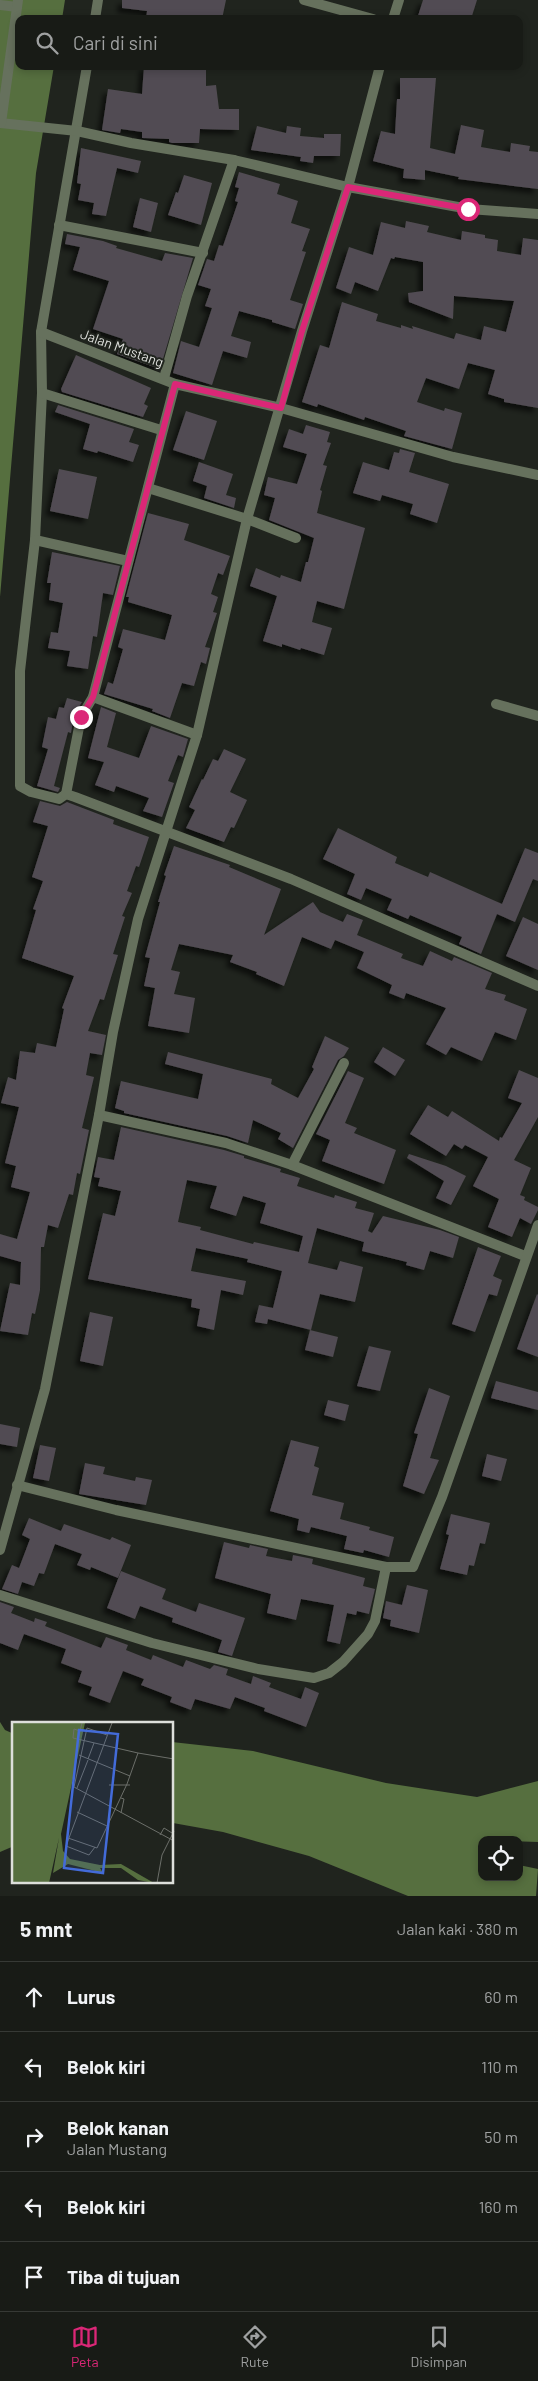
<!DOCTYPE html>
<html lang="id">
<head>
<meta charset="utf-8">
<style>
  body { margin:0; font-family:Barlow,sans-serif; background:#252823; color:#f1f3f6 }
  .controls { position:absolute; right:15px; bottom:15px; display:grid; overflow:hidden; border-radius:10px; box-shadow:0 2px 8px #0003 }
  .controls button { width:45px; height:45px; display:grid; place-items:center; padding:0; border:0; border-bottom:1px solid #363935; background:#181b16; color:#f1f3f6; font:25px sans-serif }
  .stop { position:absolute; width:15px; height:15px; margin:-11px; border:4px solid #db2777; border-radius:50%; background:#fff }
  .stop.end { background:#db2777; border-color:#fff; box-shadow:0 1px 5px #0008 }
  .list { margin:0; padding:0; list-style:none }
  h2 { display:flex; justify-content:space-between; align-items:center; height:65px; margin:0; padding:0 20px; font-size:21px }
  h2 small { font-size:16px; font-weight:400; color:#9fa1a1 }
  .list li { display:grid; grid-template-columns:32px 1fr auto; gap:15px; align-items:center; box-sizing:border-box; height:70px; padding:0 20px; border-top:1px solid #363935 }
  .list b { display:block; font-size:19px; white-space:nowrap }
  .list p { margin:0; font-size:16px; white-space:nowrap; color:#9fa1a1 }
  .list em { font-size:16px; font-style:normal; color:#9fa1a1 }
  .icon { flex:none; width:28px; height:28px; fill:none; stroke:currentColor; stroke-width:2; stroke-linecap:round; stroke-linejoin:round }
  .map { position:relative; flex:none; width:538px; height:1896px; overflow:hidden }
  .search { position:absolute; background:#181b16; box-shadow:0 2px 8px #0003; left:15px; right:15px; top:15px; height:55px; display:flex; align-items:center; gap:12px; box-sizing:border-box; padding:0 18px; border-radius:10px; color:#9fa1a1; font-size:19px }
  .sheet { height:415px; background:#181b16 }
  nav { display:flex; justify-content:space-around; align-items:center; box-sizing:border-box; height:70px; border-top:1px solid #363935; background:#181b16; font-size:14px; color:#9fa1a1 }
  nav a { display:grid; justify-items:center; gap:2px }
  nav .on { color:#db2777 }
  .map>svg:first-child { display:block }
  .water { fill:#566f3f }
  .building { fill:#514c52; fill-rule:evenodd; filter:url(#shadow) }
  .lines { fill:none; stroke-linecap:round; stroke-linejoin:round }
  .street { stroke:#66715d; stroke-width:10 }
  .route { stroke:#db2777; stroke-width:6 }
  .labels { text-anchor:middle; stroke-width:4; stroke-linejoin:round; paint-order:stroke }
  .street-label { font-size:14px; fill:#dddfdb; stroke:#20241e }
  .inset-road { fill:none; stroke:#6c6f6a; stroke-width:1 }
  .view { fill:#436bd9; fill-opacity:0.15; stroke:#436bd9; stroke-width:2.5 }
  .inset-edge { fill:none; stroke:#dddfdb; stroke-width:2.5 }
</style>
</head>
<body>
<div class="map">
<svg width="538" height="1896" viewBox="0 0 538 1896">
  <defs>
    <filter id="shadow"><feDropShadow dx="-4.5" dy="4.5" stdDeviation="2.5" flood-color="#0009"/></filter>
  </defs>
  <rect width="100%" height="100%" fill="#20241e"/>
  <g class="water">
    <path d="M0 0H65L62 19H19V66H54L36 173 0 597Z"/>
    <path d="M0 1722 5 1730 14 1734V1846L0 1852Z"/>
    <path d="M172 1742 253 1751 386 1783 477 1797 538 1781V1842L482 1840V1877H519V1865L538 1869 536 1896H408L309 1856 223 1832 173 1823Z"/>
  </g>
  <g class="building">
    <path d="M122 0H226L222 19H146L147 11 122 8Z"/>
    <path d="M423 0H477L471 19H417Z"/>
    <path d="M144 66H206V86L216 85 219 109H239V130L200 129 199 143H172L169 142V139L142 138V132L121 129 120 133 102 130 108 89 142 94Z"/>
    <path d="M400 78H436L430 148 455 154 461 125 484 130 481 147 510 152 511 143 530 146 529 151 538 152V189L458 179 459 177 425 170V180L403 178 404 169 373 161 381 131 395 134 397 99H400Z"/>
    <path d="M257 126 286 133 287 126 301 128 300 136 324 138V134H341L340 156H314L313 163 300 161 301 157 251 150Z"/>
    <path d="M81 148 141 161 138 173 117 168 106 216 92 214 94 203 78 200 81 184 77 183Z"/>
    <path d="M239 172 280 184 277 194 298 201 291 223 310 229 302 251 306 252 290 300 303 304 295 329 272 322V320L239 311 231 336 251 342 247 358 223 351 212 385 173 373 181 341 199 347 212 308 205 306 211 289 198 285 207 259 214 261 219 245 223 246 238 202 235 201 239 188 235 187Z"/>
    <path d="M184 175 212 183 201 225 168 215 176 192 178 193Z"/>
    <path d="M140 198 158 203 151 232 133 227Z"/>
    <path d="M406 221 429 226 427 232 461 240 462 231 485 235V238L498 240 497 251 521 255 523 238 538 240V408L504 402V399L488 394 495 370 468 363 459 389 426 378 417 402 444 411 445 408 462 413 452 449 404 436 406 431 365 417 364 420 318 404 317 407 302 402 320 345 329 348 342 302 378 314 376 321 401 328V325L413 329 412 326 454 339 456 333 481 340 484 326 506 332 514 301 454 296 453 319 409 302 408 293 423 291V262L395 257 394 259 391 258 378 291 355 282 351 294 336 288 349 247 373 255 381 222 405 228Z"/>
    <path d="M67 234 103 241 117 246 116 248 162 261 165 253 193 258 160 369 117 354 123 339 93 329 109 281 73 270 80 247 65 244Z"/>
    <path d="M76 355 151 388 144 404 148 406 143 417 62 392 61 389Z"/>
    <path d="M58 405 134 429 129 442 139 445 133 462 98 451 97 453 83 449 90 424 55 412Z"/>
    <path d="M186 411 217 421 204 460 173 450Z"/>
    <path d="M306 425 330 432 327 442 331 443 323 465 327 466 320 490 322 491 317 513 365 528 344 609 317 601 312 622 332 628 324 655 301 648 300 650 282 644V647L263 641 277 596 250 586 256 568 280 578 281 575 301 582 306 562H308L314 538 269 520 275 498 264 495 268 477 297 484 307 454 283 447 289 429 303 434Z"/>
    <path d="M400 449 415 453 409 472 449 484 437 523 410 514 413 504 382 495 380 501 353 493 363 462 389 470 394 452 399 453Z"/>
    <path d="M199 462 233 474 226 495 236 498 234 508 204 498 207 486 193 481Z"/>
    <path d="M59 469 97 477 88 519 50 511Z"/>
    <path d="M148 513 189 524 184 540 230 556 223 575 218 573 211 594 218 597 213 612 217 613 205 647 210 648 206 664 201 662 194 686 182 683 170 718 152 711 153 709 104 694 108 682 113 684 123 649 118 647 123 629 165 640 172 615 128 602 129 597H126Z"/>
    <path d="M52 552 120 566 113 595 103 593 97 637 93 636 88 669 67 666 70 651 48 648 51 632 58 633 63 603 49 600 51 583H47Z"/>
    <path d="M67 698 82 702 74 715 71 733 68 732 54 786 60 788 58 792 37 786 48 749 42 747 48 717 56 719 59 707 64 708Z"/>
    <path d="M101 707 116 713 107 747 139 758 151 726 188 739 183 757 178 755 168 781 174 783 162 817 143 811 149 798 116 786 114 792 95 785 104 762 88 758Z"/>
    <path d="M224 749 246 759 230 792 247 800 234 828 231 827 224 842 186 828 195 810 189 807 202 779 203 780 213 759 218 761Z"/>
    <path d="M40 801 60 806 67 802 114 820 113 824 149 837 139 867 136 866 127 891 132 893 122 916 125 917 113 954 118 955 104 1000 100 999 88 1031 106 1035 102 1055 90 1053 86 1075 94 1077 82 1128 89 1130 80 1174 77 1173 73 1195 69 1194 58 1228 48 1225 44 1247H41L40 1290 35 1314 32 1313 28 1335 0 1331 10 1283 20 1285 21 1262 0 1256V1234L17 1239 30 1192 11 1187 16 1166 5 1163 19 1107 1 1103 8 1077 16 1080 20 1051 35 1053 37 1043 56 1047 64 1009 62 1008 74 976 22 958 36 910 33 909 43 881 32 877 48 826 33 822Z"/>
    <path d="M338 828 397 857 395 863 428 877 430 872 502 904 525 848 538 853V881L533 879 515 922 497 914 481 954 459 944 462 937 410 915 408 919 387 910 392 899 366 888 361 900 347 894 355 874 323 859Z"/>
    <path d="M174 846 230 865 229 867 281 889 264 935 313 902 320 912 343 922 347 914 363 920 357 935 403 954 401 958 423 966 430 951 452 961 454 957 492 973 485 989 506 995 504 1000 527 1009 516 1040 495 1032 482 1061 451 1047 446 1055 426 1044 446 1008 406 993 404 999 389 993 392 985 357 968 364 952 335 940 331 949 302 937 284 986 256 974 257 972 230 962 233 955 179 944 171 970 180 972 174 994 195 998 189 1033 148 1026 155 988 144 986 150 958 145 957 160 902H158L166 876 164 875Z"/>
    <path d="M523 917 538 924V970L506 956Z"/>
    <path d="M325 1036 349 1048 344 1056 338 1060 293 1148 278 1139 281 1133 253 1120 248 1143 227 1136 124 1113V1111L115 1108 121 1081 198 1099 203 1074 165 1064 168 1052 272 1079 271 1084 298 1098 314 1069 312 1067Z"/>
    <path d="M383 1047 405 1060 395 1076 374 1062Z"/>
    <path d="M519 1070 538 1078V1117L514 1160 531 1168 520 1195 525 1197 524 1200 538 1207V1210L531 1224 520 1218 512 1237 488 1227 499 1199 473 1186 488 1157 465 1145 462 1149 454 1144 446 1156 410 1134 428 1105 448 1117 452 1111 499 1141 500 1137 502 1138 522 1103 508 1098Z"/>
    <path d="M348 1071 364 1078 345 1123 357 1128 354 1133 396 1150 384 1184 322 1161 330 1140 316 1134Z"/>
    <path d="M121 1127 224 1150 244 1156V1158L281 1169 280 1172 300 1178 297 1186 334 1198 335 1195 357 1202 355 1208 374 1213 368 1231 372 1233 383 1216 440 1230 459 1237 453 1258 430 1251 424 1270 406 1265 407 1262 362 1251 364 1242 317 1228 308 1263 337 1270 340 1261 363 1267 355 1302 320 1294 311 1330 268 1319 267 1324 255 1322 259 1305 273 1308 282 1271 247 1262 248 1259 196 1248 191 1271 246 1281 243 1295 221 1290 214 1330 197 1326 200 1309 191 1307 192 1299 88 1279 103 1213 115 1216 121 1191 98 1186 100 1178 94 1177 98 1157 114 1160ZM187 1180 217 1186 210 1208 236 1216 243 1196 266 1203 260 1223 303 1236 299 1252 254 1242 253 1244 200 1230 201 1227 178 1222Z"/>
    <path d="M409 1154 446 1166 466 1176 451 1205 436 1198 444 1181 407 1158Z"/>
    <path d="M478 1247 501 1256 493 1276 502 1280 497 1296 489 1294 475 1332 452 1324Z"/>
    <path d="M537 1294 538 1295V1357L517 1349Z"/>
    <path d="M90 1312 113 1317 103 1366 80 1361Z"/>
    <path d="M310 1330 338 1337 333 1357 305 1350Z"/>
    <path d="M369 1346 391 1351 380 1391 357 1386Z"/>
    <path d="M496 1381 538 1392V1410L491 1398Z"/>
    <path d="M429 1388 450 1396 430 1458 439 1460 424 1494 403 1486 418 1434 414 1433Z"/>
    <path d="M328 1400 349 1405 345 1421 324 1415Z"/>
    <path d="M0 1424 20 1428 17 1447 0 1444Z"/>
    <path d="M291 1440 319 1447 314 1466 319 1468 312 1495 344 1503 340 1519 370 1527 369 1530 394 1537 389 1557 364 1550 363 1553 344 1549 347 1536 311 1527 309 1533 297 1530 299 1519 270 1511Z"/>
    <path d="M40 1445 56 1448 49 1481 33 1478Z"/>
    <path d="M487 1454 507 1459 501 1481 482 1476Z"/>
    <path d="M85 1463 105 1467 103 1474 135 1481 136 1477 152 1480 146 1505 79 1494Z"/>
    <path d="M451 1514 490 1523 485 1544 480 1543 474 1566 469 1565 467 1575 440 1569 449 1535 446 1534Z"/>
    <path d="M29 1518 61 1531 64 1524 110 1540 112 1537 131 1545 118 1578 91 1567 90 1570 77 1565 82 1554 55 1544 44 1574 39 1573 34 1586 22 1582 18 1594 2 1589 12 1565 19 1568 30 1539 22 1535Z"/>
    <path d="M224 1542 249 1548 250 1545 268 1549 266 1556 292 1561 293 1555 313 1559 312 1564 365 1578 363 1586 375 1589 369 1614 357 1611 356 1615 347 1613 340 1644 327 1641 334 1605 301 1599 296 1620 267 1613 271 1594 215 1578Z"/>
    <path d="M121 1571 166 1589 162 1599 196 1612 199 1603 245 1618 232 1656 218 1652 222 1640 172 1622 173 1618 140 1606 135 1619 107 1608Z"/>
    <path d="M407 1585 428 1590 419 1633 390 1626 391 1620 383 1618 386 1601 402 1605Z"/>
    <path d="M0 1602 14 1607 11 1613 34 1622 35 1618 47 1622 45 1626 101 1648 106 1637 128 1645 126 1650 151 1660 153 1655 183 1667 186 1660 210 1669 214 1665 228 1669 226 1675 251 1684 253 1676 271 1683 269 1687 301 1699 305 1687 319 1693 306 1727 264 1711 265 1708 235 1697 230 1709 195 1699 191 1710 170 1702 172 1697 141 1685 144 1679 123 1671 110 1703 89 1695 92 1687 78 1682 82 1671 61 1663 66 1649 24 1634 18 1650 0 1643Z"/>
  </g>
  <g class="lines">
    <g class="street">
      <path d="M304 0 373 19"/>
      <path d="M0 5 17 7"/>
      <path d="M95 19 98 0"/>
      <path d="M393 19 399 0"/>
      <path d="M87 66 41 332 42 393 35 540 20 671V786L31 792 59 799 66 794 75 797 291 879 538 986"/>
      <path d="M0 123 77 131 131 143 234 160 348 187 469 209 538 214"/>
      <path d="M1 123 18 0"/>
      <path d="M59 225 203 253"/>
      <path d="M41 332 175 384 281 408 453 457 538 475"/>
      <path d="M164 378 187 296 234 160"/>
      <path d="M42 393 161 430"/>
      <path d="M148 488 247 519 296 538"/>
      <path d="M35 540 128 561"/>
      <path d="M93 697 197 735"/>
      <path d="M496 704 538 716"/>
      <path d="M66 794 81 717 93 697 175 384"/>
      <path d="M99 1115 226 1143 292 1165 525 1256"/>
      <path d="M292 1165 344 1063"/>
      <path d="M17 1485 116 1510 386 1567H413L442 1497 538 1225"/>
      <path d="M0 1550 45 1389 99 1115 113 1032 138 919 197 735 247 519 302 331 348 187 380 66"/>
      <path d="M0 1595 152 1643 258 1669 314 1678 329 1673 343 1662 368 1634 375 1621 386 1567"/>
    </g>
  </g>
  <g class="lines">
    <path class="route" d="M81 717 93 697 175 384 281 408 302 331 348 187 468 209"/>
  </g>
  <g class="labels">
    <g class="street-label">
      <text transform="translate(122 348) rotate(20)" y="5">Jalan Mustang</text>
    </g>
  </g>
  <g transform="translate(12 1722)">
    <rect width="161" height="161" fill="#20241e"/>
    <path d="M0 1H73L49 112 51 129 58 137 88 143 109 142 142 161 126 158 109 146H88L91 151 56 142 41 151 47 116 37 161H0Z" fill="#566f3f"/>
    <path class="inset-road" d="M68 9 62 7 61 16 126 31M95 13 75 6 62 65 162 119M66 17 70 1M67 33 118 54M76 37 82 21M97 63H118M65 66 76 38M109 76 112 77 109 91M65 90 95 104M148 113 152 106 160 111M56 116 85 126 115 62 126 31 162 37M83 125 77 133 54 124 100 1M145 161 150 133 162 109"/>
    <path class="view" d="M67 8 106 12 91 151 52 146Z"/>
    <rect width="161" height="161" class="inset-edge"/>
  </g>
</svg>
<div class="controls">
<button><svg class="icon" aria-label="locate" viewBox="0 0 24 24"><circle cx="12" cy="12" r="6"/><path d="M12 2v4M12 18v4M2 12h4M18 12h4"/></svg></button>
</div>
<div class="stop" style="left:468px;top:209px"></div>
<div class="stop end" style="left:81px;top:717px"></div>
<div class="search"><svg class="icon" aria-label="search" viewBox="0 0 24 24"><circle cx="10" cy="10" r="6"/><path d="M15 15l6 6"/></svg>Cari di sini</div>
</div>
<section class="sheet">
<h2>5 mnt<small>Jalan kaki · 380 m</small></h2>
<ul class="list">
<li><svg class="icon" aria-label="ahead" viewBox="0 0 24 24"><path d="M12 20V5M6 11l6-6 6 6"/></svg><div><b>Lurus</b></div><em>60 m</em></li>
<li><svg class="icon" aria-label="left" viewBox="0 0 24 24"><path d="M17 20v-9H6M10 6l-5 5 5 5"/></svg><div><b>Belok kiri</b></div><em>110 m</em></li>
<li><svg class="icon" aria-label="right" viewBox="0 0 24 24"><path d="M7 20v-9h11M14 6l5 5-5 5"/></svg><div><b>Belok kanan</b><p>Jalan Mustang</p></div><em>50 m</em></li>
<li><svg class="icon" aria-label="left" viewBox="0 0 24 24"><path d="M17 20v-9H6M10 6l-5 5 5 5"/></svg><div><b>Belok kiri</b></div><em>160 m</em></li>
<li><svg class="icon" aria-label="arrive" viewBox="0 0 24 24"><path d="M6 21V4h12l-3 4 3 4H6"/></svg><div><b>Tiba di tujuan</b></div></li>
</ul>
</section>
<nav>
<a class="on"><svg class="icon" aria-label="map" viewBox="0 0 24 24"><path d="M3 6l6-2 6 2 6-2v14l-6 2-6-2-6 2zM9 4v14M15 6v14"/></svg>Peta</a>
<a><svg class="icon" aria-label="directions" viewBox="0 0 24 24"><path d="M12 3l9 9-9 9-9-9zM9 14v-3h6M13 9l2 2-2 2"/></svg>Rute</a>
<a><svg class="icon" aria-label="saved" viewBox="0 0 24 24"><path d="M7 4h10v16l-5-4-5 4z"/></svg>Disimpan</a>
</nav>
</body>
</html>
